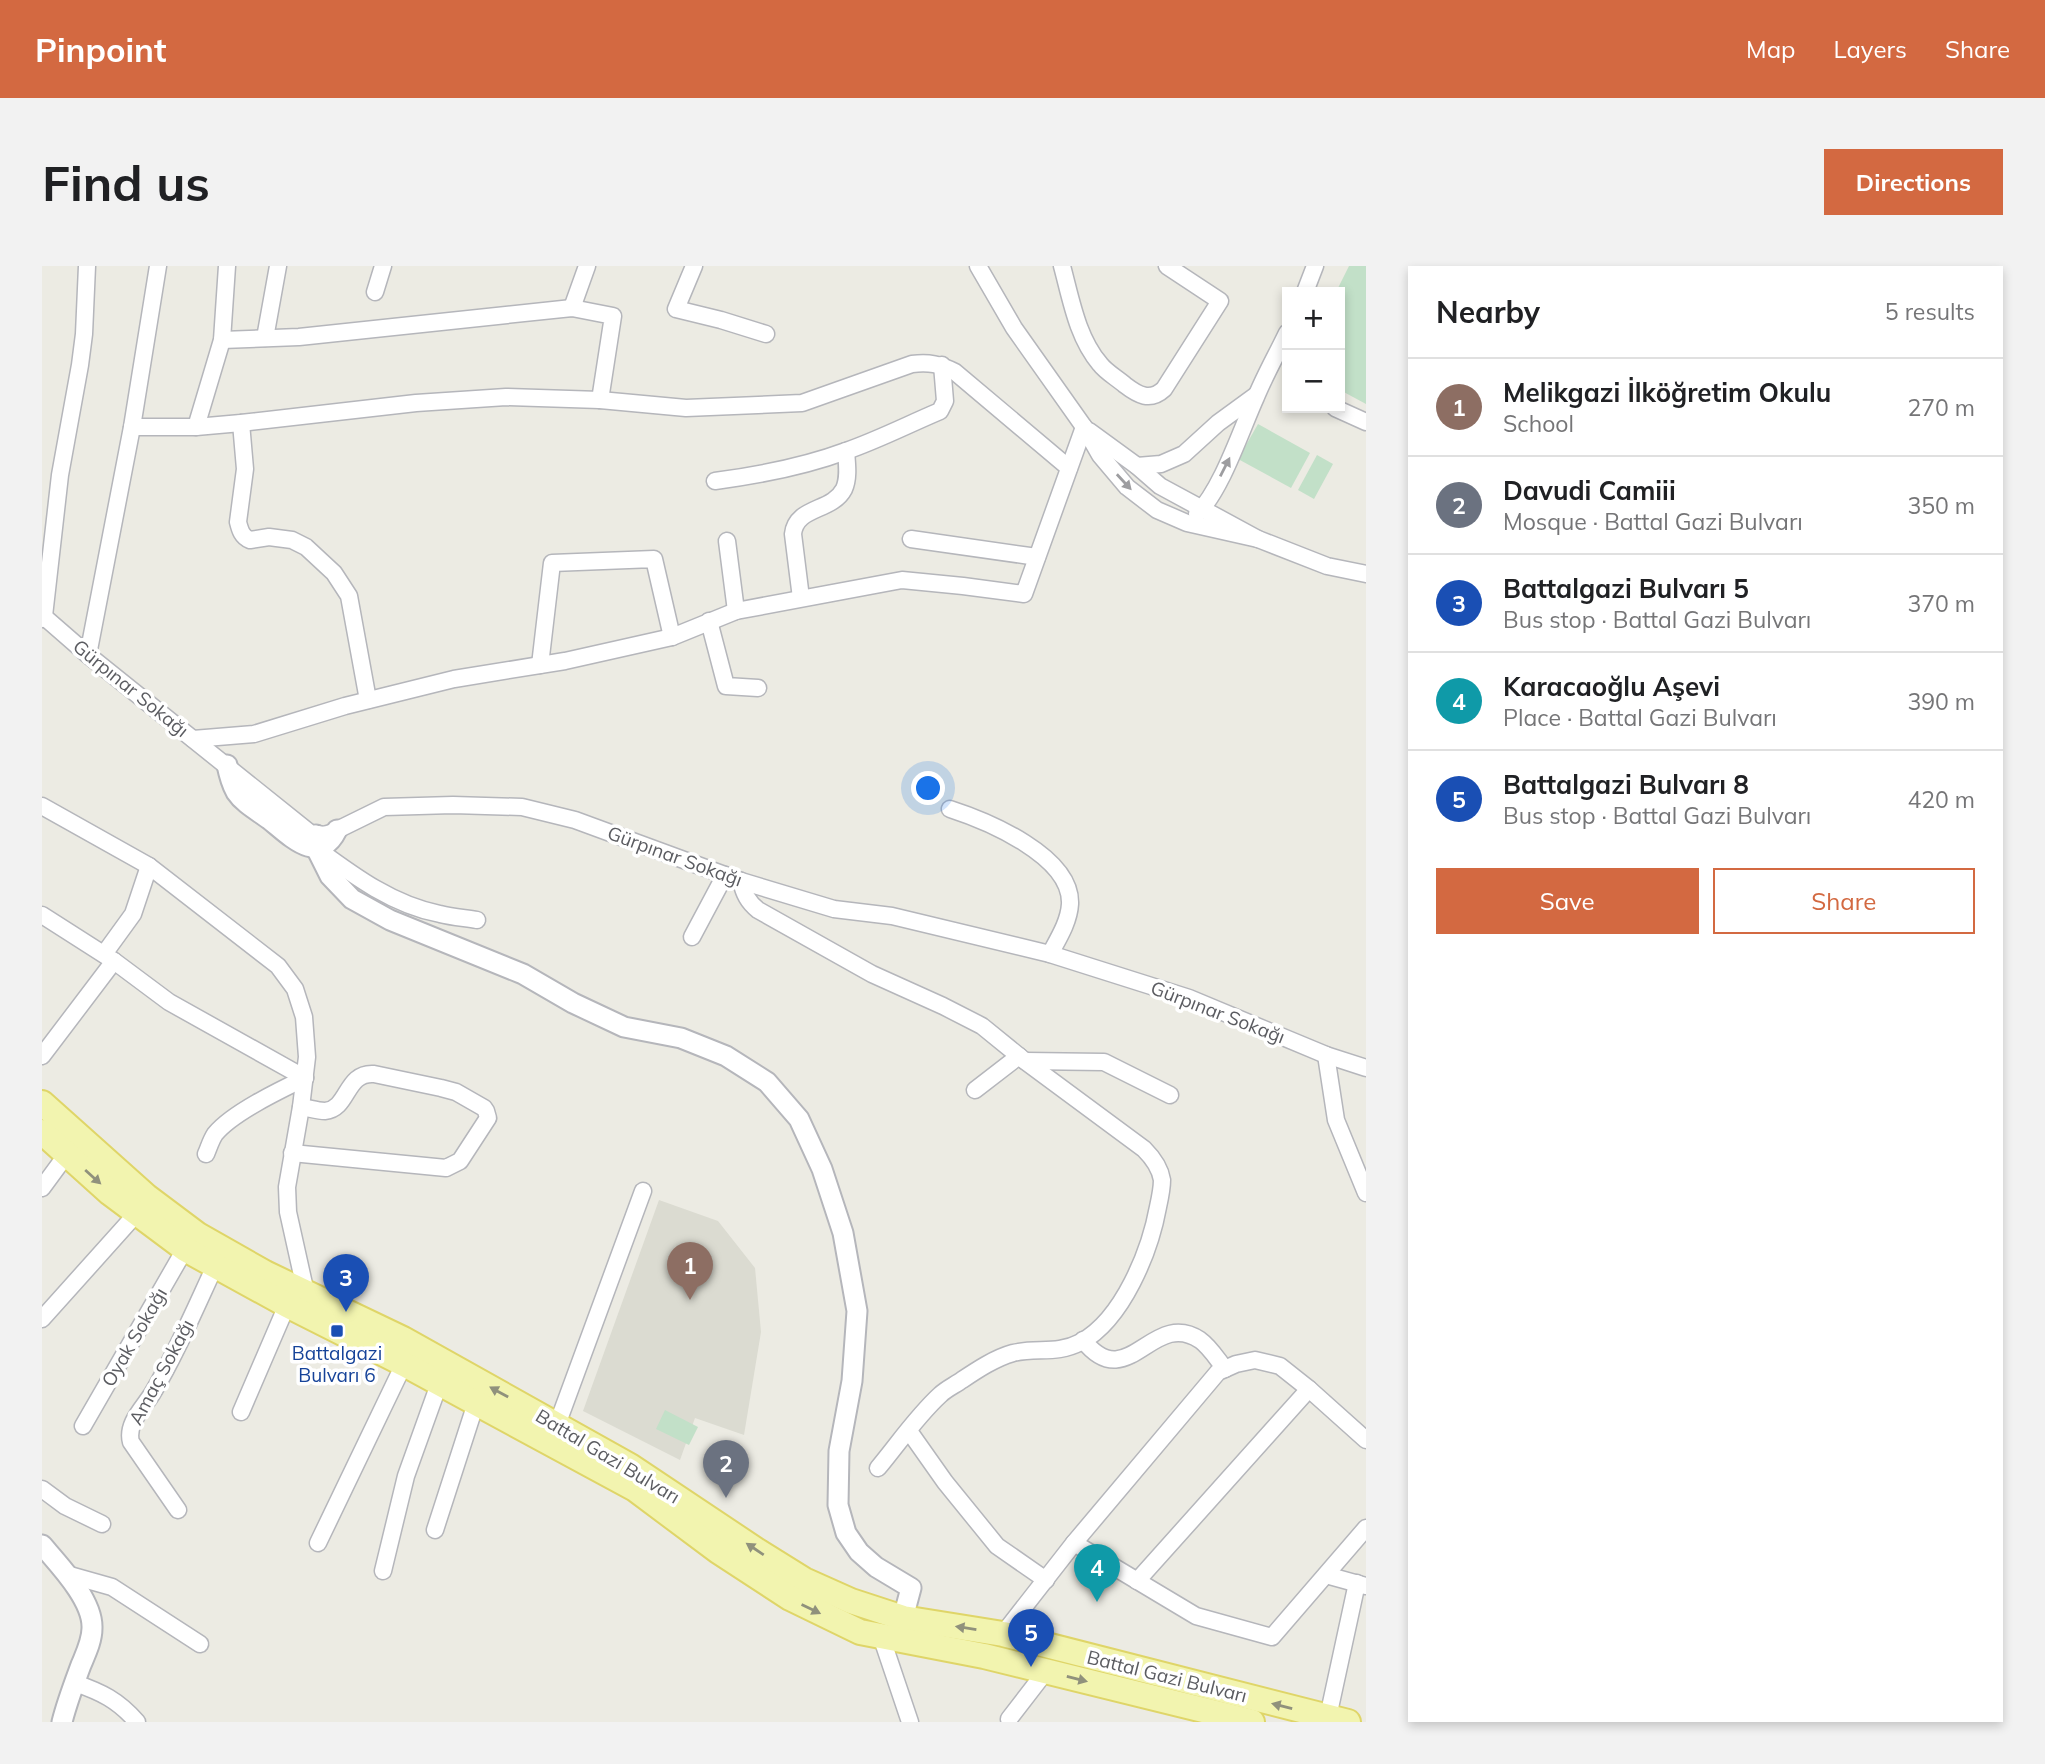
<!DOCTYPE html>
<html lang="en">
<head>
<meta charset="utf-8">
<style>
  body { margin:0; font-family:Mulish,sans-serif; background:#f2f2f2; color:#202124 }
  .controls { position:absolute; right:21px; top:21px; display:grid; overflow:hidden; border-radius:0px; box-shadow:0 4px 10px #0003 }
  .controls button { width:63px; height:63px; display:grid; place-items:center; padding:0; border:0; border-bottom:2px solid #e0e0e0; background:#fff; color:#202124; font:35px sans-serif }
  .you { position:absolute; left:887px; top:523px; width:24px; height:24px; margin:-18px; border:5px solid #fff; border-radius:50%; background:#1a73e8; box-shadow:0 0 0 10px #1a73e833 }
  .badge { display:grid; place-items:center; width:46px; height:46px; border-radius:50%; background:#d36941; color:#fff; font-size:23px; font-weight:700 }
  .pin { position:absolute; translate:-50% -58px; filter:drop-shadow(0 2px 4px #0008) }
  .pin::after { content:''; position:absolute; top:37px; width:24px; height:21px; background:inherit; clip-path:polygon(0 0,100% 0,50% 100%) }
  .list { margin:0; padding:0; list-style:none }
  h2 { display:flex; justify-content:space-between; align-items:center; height:91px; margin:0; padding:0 28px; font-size:30px }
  h2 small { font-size:23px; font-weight:400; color:#757577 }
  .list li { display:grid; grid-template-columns:46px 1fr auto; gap:21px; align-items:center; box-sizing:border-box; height:98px; padding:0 28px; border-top:2px solid #e0e0e0 }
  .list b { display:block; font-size:26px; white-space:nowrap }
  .list p { margin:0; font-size:23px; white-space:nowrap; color:#757577 }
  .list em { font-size:23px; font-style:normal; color:#757577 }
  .actions { display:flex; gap:14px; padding:21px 28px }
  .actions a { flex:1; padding:16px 0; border:2px solid #d36941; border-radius:0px; text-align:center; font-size:24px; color:#d36941 }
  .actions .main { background:#d36941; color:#fff }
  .map { position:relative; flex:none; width:1324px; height:1456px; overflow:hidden; border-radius:0px }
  header { display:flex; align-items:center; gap:42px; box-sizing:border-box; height:98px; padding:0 35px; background:#d36941; color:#fff }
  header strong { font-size:33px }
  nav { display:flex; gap:38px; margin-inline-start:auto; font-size:24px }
  .intro { display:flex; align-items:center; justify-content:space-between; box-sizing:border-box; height:168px; padding:0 42px }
  h1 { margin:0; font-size:49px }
  .button { padding:18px 32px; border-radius:0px; background:#d36941; color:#fff; font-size:24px; font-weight:700 }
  main { display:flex; gap:42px; padding:0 42px }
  aside { flex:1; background:#fff; border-radius:0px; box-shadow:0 4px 10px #0003 }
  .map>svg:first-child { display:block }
  .education { fill:#dbdbd1 }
  .green { fill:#c2e0c8 }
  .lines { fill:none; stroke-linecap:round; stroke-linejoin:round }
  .minor-casing { stroke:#b5b6bb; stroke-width:19 }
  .tertiary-casing { stroke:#b5b6bb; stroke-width:23 }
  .primary-casing { stroke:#dfd568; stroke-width:28 }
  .minor { stroke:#fff; stroke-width:16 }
  .tertiary { stroke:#fff; stroke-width:19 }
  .primary { stroke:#f2f4af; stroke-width:24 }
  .oneway { fill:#9d9da0 }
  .oneway2 { fill:#90917c }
  .transit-dot { fill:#1a4fb4; stroke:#fff; stroke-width:2.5 }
  .labels { text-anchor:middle; stroke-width:7; stroke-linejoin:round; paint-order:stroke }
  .street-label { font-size:19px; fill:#5b5c61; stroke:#fff }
  .transit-label { font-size:19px; fill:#164399; stroke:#fff }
</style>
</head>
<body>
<header>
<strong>Pinpoint</strong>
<nav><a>Map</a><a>Layers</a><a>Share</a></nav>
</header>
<div class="intro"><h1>Find us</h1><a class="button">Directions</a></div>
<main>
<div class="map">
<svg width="1324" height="1456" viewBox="0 0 1324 1456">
  <rect width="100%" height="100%" fill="#ecebe3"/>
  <path class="education" d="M617 934 676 955 713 1002 719 1066 702 1169 653 1152 638 1194 541 1145Z"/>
  <g class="green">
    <path d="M1307 0H1324V138L1298 124V26H1294Z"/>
    <path d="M1216 158 1268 187 1249 222 1196 193Z"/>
    <path d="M1275 189 1291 198 1272 233 1256 224Z"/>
    <path d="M623 1144 656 1161 647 1179 614 1163Z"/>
  </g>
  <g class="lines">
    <g class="minor-casing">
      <g id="minor">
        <path d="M652 0 634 43 679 54 724 68"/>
        <path d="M936 0 972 62 1042 161 1058 189 1085 221 1115 244 1145 257 1216 273"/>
        <path d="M1020 0C1029 33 1035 71 1058 98 1064 106 1075 112 1083 119 1096 129 1108 136 1122 123L1178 35 1125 0"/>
        <path d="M333 26 341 0"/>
        <path d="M1263 26 1273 0"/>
        <path d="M530 42 545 0"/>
        <path d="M223 72 236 0"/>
        <path d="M180 74 257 71 530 42 571 50 558 134"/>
        <path d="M1293 142 1324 156"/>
        <path d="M199 157 203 203 196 256C198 264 200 271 208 274L227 271 250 274 264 281 292 307 307 330 326 434"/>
        <path d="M90 161H154L199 157 374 137 464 131 558 134 644 142 760 137 870 98C887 96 898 98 913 106L1027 202"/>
        <path d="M154 161 180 74 185 0"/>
        <path d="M1047 165 1095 200 1118 220 1216 273 1285 300 1324 308"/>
        <path d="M1095 200 1119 198 1142 188 1176 157 1213 130"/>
        <path d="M673 215C718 209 761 201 804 185 836 174 867 158 898 145L903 135 900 99"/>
        <path d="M1155 248C1180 223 1199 164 1214 131 1223 109 1235 88 1245 67"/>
        <path d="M869 273 995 291"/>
        <path d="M685 275 694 345"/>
        <path d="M759 332 751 268C754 240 790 246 802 223 807 212 805 198 804 185"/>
        <path d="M0 349 46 389 268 567 282 569 289 567 342 541 411 539 480 541 533 554 699 615 792 643 850 650 1008 688 1147 732 1284 789 1324 802"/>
        <path d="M0 353 2 350 18 209 38 99 42 68 45 0"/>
        <path d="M667 355 684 420 716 422"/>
        <path d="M46 389 90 161 116 0"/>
        <path d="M498 399 510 297 612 293 630 371"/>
        <path d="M151 473 212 468 303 440 412 413 523 395 630 371 694 345 860 314 921 320 982 328 1042 161"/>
        <path d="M0 540 107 600 236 700 253 723 262 751 265 791 259 841 245 921 246 946 264 1027"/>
        <path d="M908 543C945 555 1030 590 1028 638 1027 656 1016 673 1008 688"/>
        <path d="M274 582C312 610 351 639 398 648 410 651 423 652 435 654"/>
        <path d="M699 615C702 628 706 636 716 644L830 708 901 740 940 760 983 795 1102 883C1111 892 1118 901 1120 914 1120 923 1118 932 1116 941 1108 985 1081 1053 1039 1076 1014 1089 996 1081 971 1087 953 1092 935 1104 920 1114 913 1119 904 1123 898 1129 875 1150 856 1178 836 1202"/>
        <path d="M0 649 72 695 127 736 263 812"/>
        <path d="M650 671 683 609"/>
        <path d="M62 688 91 648 107 600"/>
        <path d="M1284 789 1294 854 1324 927"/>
        <path d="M0 790 72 695"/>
        <path d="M983 795 1062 796 1128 829"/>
        <path d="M933 824 977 790"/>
        <path d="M250 887 404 902 418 895 446 852 444 845 442 842 414 826 399 822 332 808C303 806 307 843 283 845 275 845 267 842 259 841"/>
        <path d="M164 888C167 881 169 874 173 868 190 847 238 824 263 812"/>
        <path d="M0 922 25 888"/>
        <path d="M0 1053 95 947"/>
        <path d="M1041 1074C1086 1131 1110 1042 1158 1074 1168 1081 1175 1093 1183 1103"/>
        <path d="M199 1146 245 1039"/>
        <path d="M515 1159 601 925"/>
        <path d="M41 1160 143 983"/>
        <path d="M867 1165 903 1216 955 1280 1004 1314"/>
        <path d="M0 1223 23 1240 60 1258"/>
        <path d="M136 1244 89 1176C84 1158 101 1142 110 1128 134 1088 153 1043 173 1000"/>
        <path d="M393 1264 434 1137"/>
        <path d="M276 1277 362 1098"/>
        <path d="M1032 1277 1154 1350 1230 1371 1324 1262"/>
        <path d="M341 1305 364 1210 397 1118"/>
        <path d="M24 1308 70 1321 158 1378"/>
        <path d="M1284 1309 1324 1320"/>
        <path d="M1095 1315 1267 1123"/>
        <path d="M961 1368 1032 1277 1176 1106 1194 1098 1213 1094 1238 1100 1267 1123 1324 1174"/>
        <path d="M839 1370 868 1456"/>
        <path d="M33 1417C59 1426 76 1434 95 1456"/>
        <path d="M1286 1451 1315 1317"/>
        <path d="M967 1453 1004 1405"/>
      </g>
    </g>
    <g class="tertiary-casing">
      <g id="tertiary">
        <path d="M185 499C187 509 189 517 194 526 202 538 216 545 228 554 248 570 277 601 295 564"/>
        <path d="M274 569V582L288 610 310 633 348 654 481 708 531 737 582 761 639 772 684 790 725 816 757 853 780 903 801 967 815 1045 810 1115 797 1185 796 1239 804 1267 817 1286 834 1301 869 1322 861 1352"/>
        <path d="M0 1279C17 1299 51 1334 50 1362 50 1375 44 1387 39 1399 32 1418 25 1436 20 1456"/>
      </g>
    </g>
    <g class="primary-casing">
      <g id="primary">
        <path d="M0 837 104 930 156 969 223 1007 361 1073 588 1200 717 1286 762 1314 809 1335 861 1352 961 1368 1306 1456"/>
        <path d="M0 866 68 927 143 983 245 1039 362 1098 593 1223 676 1285 748 1332 818 1366 942 1390 1210 1456"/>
      </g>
    </g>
    <use href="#minor" class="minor"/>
    <use href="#tertiary" class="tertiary"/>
    <use href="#primary" class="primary"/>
  </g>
  <defs><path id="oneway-solid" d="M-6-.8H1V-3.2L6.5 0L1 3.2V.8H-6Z" transform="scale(1.75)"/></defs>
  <g class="oneway">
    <use href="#oneway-solid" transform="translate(1183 201) rotate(-63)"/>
    <use href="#oneway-solid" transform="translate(1082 216) rotate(47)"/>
  </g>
  <g class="oneway2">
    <use href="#oneway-solid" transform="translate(51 911) rotate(42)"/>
    <use href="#oneway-solid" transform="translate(457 1126) rotate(-151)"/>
    <use href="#oneway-solid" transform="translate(713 1283) rotate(-146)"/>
    <use href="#oneway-solid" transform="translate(769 1343) rotate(26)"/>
    <use href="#oneway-solid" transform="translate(924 1362) rotate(-171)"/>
    <use href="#oneway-solid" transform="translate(1035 1413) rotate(14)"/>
    <use href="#oneway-solid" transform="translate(1240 1440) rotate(-166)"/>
  </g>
  <rect class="transit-dot" x="288" y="1058" width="14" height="14" rx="3.5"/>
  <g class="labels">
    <g class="street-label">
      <text transform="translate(89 422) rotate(39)" y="7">Gürpınar Sokağı</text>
      <text transform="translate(633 590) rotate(20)" y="7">Gürpınar Sokağı</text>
      <text transform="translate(1176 746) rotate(21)" y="7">Gürpınar Sokağı</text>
      <text transform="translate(92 1071) rotate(-60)" y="7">Oyak Sokağı</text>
      <text transform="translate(119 1106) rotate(-62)" y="7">Amaç Sokağı</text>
      <text transform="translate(566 1190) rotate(31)" y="7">Battal Gazi Bulvarı</text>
      <text transform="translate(1125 1410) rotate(14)" y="7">Battal Gazi Bulvarı</text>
    </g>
    <g class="transit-label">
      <text x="295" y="1094">Battalgazi<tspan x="295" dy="22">Bulvarı 6</tspan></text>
    </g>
  </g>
</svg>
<div class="controls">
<button>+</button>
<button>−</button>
</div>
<div class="you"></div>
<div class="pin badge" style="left:648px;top:1034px;background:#8d6e63">1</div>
<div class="pin badge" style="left:684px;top:1232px;background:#6b7280">2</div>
<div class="pin badge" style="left:304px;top:1046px;background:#1a4fb4">3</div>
<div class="pin badge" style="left:1055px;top:1336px;background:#0f9aa8">4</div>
<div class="pin badge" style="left:989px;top:1401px;background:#1a4fb4">5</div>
</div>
<aside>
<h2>Nearby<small>5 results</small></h2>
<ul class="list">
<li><span class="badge" style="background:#8d6e63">1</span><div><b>Melikgazi İlköğretim Okulu</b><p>School</p></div><em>270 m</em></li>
<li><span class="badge" style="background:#6b7280">2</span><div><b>Davudi Camiii</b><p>Mosque · Battal Gazi Bulvarı</p></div><em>350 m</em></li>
<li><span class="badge" style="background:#1a4fb4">3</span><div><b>Battalgazi Bulvarı 5</b><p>Bus stop · Battal Gazi Bulvarı</p></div><em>370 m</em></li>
<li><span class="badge" style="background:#0f9aa8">4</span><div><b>Karacaoğlu Aşevi</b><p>Place · Battal Gazi Bulvarı</p></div><em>390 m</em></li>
<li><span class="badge" style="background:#1a4fb4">5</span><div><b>Battalgazi Bulvarı 8</b><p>Bus stop · Battal Gazi Bulvarı</p></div><em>420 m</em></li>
</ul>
<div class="actions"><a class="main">Save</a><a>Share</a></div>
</aside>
</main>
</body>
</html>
